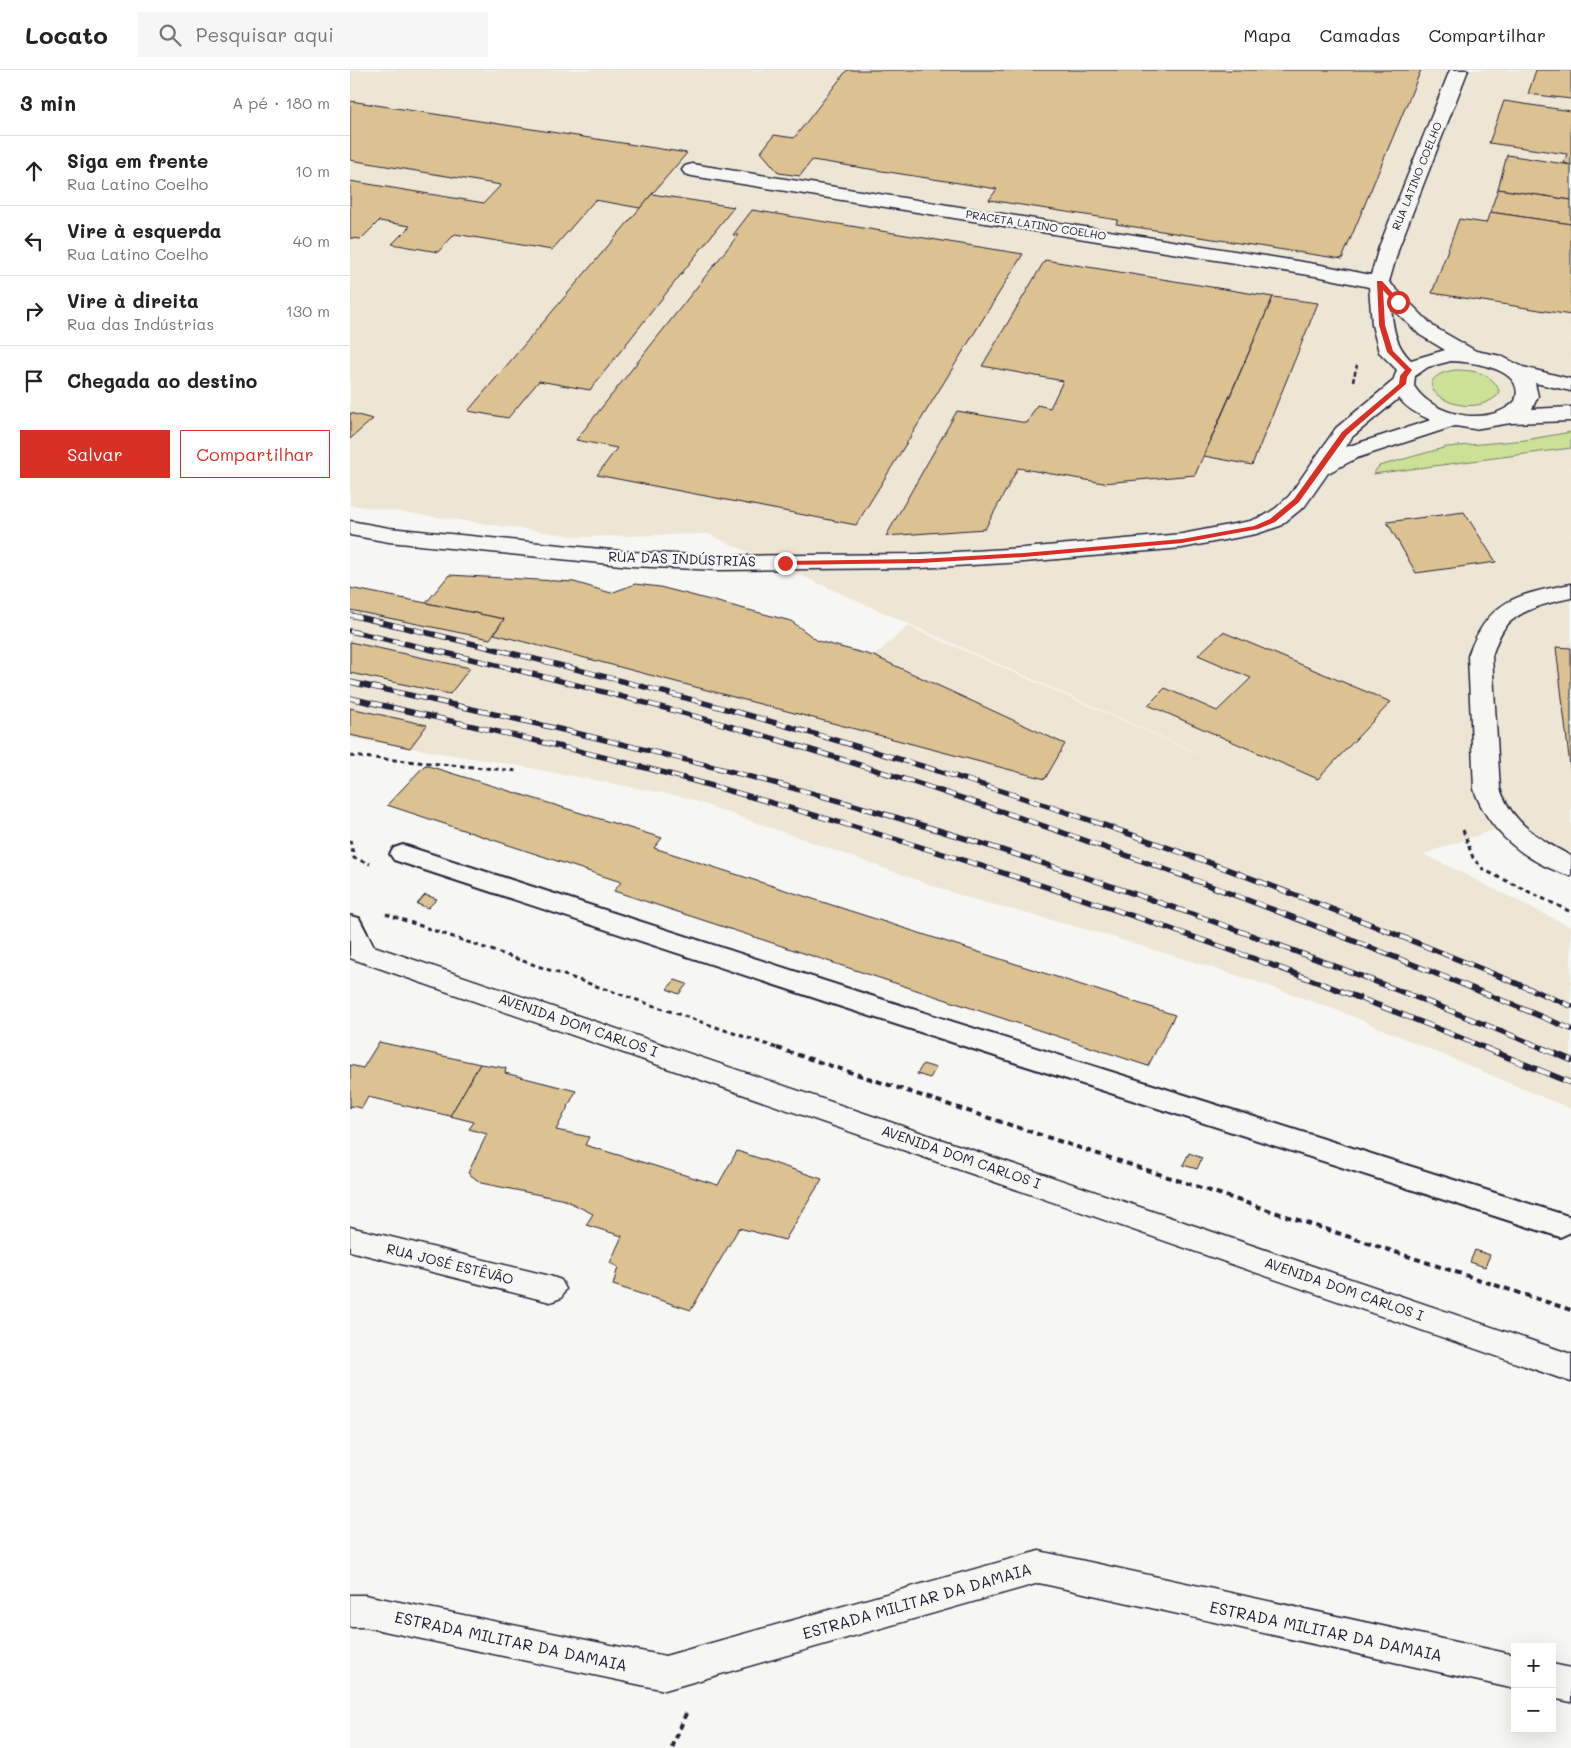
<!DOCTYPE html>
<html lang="pt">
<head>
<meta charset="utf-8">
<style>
  body { margin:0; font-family:Mali,sans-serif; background:#f6f6f6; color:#222 }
  .controls { position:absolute; right:15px; bottom:15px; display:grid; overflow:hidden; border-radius:0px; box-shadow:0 5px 20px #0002 }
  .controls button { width:45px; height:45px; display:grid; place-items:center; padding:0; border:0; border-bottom:1px solid #e0e0e0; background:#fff; color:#222; font:25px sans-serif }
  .stop { position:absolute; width:15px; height:15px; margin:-11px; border:4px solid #d93025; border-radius:50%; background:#fff }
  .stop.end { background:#d93025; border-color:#fff; box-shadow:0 1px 5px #0008 }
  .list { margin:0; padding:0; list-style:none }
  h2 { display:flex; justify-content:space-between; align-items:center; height:65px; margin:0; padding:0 20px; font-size:21px }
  h2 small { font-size:16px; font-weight:400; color:#767676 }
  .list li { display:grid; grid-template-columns:32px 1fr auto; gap:15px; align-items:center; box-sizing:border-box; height:70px; padding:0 20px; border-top:1px solid #e0e0e0 }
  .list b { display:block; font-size:19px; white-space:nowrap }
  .list p { margin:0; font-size:16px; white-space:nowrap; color:#767676 }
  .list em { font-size:16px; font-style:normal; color:#767676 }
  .actions { display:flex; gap:10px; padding:15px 20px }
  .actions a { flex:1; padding:11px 0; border:1px solid #d93025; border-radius:0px; text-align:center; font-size:18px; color:#d93025 }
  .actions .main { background:#d93025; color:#fff }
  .icon { flex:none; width:28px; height:28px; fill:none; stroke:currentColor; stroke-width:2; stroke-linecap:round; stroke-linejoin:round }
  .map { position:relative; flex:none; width:1221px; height:1678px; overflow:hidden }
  header { display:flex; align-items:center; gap:30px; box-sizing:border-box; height:70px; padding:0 25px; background:#fff; border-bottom:1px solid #e0e0e0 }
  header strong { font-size:24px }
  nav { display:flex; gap:28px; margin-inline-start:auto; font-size:18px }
  .search { width:350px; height:45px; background:#f6f6f6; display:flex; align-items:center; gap:12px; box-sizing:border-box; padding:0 18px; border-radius:0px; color:#767676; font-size:19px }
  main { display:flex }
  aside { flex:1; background:#fff }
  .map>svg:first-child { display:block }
  .built { fill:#eee6d5 }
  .green { fill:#cae196; stroke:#768268 }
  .building { fill:#dcc191; stroke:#22223b }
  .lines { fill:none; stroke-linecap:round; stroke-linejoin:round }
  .lane-casing { stroke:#22223b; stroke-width:4 }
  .street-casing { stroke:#22223b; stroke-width:3 }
  .secondary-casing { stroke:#22223b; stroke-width:3 }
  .path-far2 { stroke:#22223b; stroke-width:2.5; stroke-dasharray:4 2.5; stroke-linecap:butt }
  .path-far1 { stroke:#22223b; stroke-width:3; stroke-dasharray:4.5 4; stroke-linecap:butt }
  .path { stroke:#22223b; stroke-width:4; stroke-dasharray:6 4.5; stroke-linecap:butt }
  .lane { fill:#f6f6f2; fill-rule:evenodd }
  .street { fill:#f6f6f2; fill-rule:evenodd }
  .secondary { fill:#f6f6f2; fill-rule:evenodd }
  .rail-far1-casing { stroke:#22223b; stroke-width:5.5 }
  .rail-casing { stroke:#22223b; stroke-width:6 }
  .rail-far1 { stroke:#f6f6f2; stroke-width:4; stroke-dasharray:11; stroke-linecap:butt }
  .rail { stroke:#f6f6f2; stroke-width:4.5; stroke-dasharray:14; stroke-linecap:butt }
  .route { fill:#d93025 }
  .labels { text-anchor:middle; stroke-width:4.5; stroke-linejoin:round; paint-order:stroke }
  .far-street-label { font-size:11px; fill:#22223b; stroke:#f6f6f2 }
  .street-label { font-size:14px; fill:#22223b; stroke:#f6f6f2 }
  .near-street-label { font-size:16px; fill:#22223b; stroke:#f6f6f2 }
</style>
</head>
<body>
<header>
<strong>Locato</strong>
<div class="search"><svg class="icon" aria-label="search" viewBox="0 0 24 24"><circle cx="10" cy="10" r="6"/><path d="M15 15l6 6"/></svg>Pesquisar aqui</div>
<nav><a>Mapa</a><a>Camadas</a><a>Compartilhar</a></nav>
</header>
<main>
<aside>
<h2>3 min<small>A pé · 180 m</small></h2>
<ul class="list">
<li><svg class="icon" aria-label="ahead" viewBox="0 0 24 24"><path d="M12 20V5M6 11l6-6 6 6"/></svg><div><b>Siga em frente</b><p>Rua Latino Coelho</p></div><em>10 m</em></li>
<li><svg class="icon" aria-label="left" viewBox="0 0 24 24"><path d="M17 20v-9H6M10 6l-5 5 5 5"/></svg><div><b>Vire à esquerda</b><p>Rua Latino Coelho</p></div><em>40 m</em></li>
<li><svg class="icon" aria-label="right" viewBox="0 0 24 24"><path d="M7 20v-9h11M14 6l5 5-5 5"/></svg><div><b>Vire à direita</b><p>Rua das Indústrias</p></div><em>130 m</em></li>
<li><svg class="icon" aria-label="arrive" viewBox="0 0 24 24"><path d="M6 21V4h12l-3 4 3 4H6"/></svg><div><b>Chegada ao destino</b></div></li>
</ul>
<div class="actions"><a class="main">Salvar</a><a>Compartilhar</a></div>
</aside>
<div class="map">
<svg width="1221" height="1678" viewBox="0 0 1221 1678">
  <rect width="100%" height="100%" fill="#f6f6f2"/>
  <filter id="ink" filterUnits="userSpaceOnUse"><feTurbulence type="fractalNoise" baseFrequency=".02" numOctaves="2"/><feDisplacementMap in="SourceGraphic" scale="10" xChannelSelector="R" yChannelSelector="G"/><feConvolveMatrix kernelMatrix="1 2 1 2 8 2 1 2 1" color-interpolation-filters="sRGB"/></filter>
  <g filter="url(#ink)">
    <path class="built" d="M0 0H1221V784L1155 756 1074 784 1221 857V1039L992 942 902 910 749 863 615 827 334 727 158 694 0 668V518L154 549 144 564 695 709 715 674 524 586 558 556 885 700 358 464 231 467 0 435Z"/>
    <g class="green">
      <path d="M1105 300C1121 300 1143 302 1149 321L1147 326C1113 355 1046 310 1105 300Z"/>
      <path d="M1221 362V378L1023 404 1029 396 1097 377 1175 370Z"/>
    </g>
    <g class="building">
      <path d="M497 0H1071L992 189 766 154 768 150 639 130 647 119 462 90 450 106 429 103 411 82 424 65 444 68Z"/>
      <path d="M1186 0H1221V29L1178 24Z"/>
      <path d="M0 31 337 83 290 138 245 130 202 180 105 164 88 182 42 174 60 156 29 151 11 169 0 168V111L134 133 151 115 0 90Z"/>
      <path d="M1154 31 1221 41V95L1214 93 1217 84 1139 73Z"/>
      <path d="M1157 85 1221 95V130L1148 119Z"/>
      <path d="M1148 119 1221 130V154L1140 142Z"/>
      <path d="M302 124 384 137 240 320 189 311 158 348 118 341Z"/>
      <path d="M402 140 673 184 506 455 247 405 267 378 226 370 388 165H383Z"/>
      <path d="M1140 142 1221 154V245L1082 223 1109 149 1136 153Z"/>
      <path d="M695 190 923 227 845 405 753 413 668 398 635 459 536 466 607 341 677 353 687 335 700 338 713 311 632 296Z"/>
      <path d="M923 227 968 233 902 395 854 386Z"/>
      <path d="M0 343 23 349 0 369Z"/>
      <path d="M1114 442 1146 492 1066 503 1037 452Z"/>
      <path d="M99 505 224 512 261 523 285 514 310 517 441 551 468 571 524 586 715 674 695 709 144 564 154 549 76 533Z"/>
      <path d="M0 518 76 533 154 549 140 569 0 540Z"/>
      <path d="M873 562 1041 632 968 709 798 635 815 618 867 641 901 608 848 585Z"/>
      <path d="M0 572 120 598 100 624 0 603Z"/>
      <path d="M1206 577 1221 578V705Z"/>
      <path d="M0 638 77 655 60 678 0 665Z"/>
      <path d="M75 695 312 768 304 778 825 945 798 996 264 821 271 812 37 735Z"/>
      <path d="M75 825 87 829 78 838 67 834Z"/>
      <path d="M325 910 337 914 329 924 317 919Z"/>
      <path d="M29 972 130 994 100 1046 18 1027 12 1038 1 1036 0 1038V995L13 998Z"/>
      <path d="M130 994 156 998 155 1003 226 1021 206 1060 239 1067 235 1075 368 1115 387 1081 472 1109 435 1170 389 1158 341 1240 263 1215 268 1197 260 1193 272 1166 236 1155 243 1144 215 1130 131 1113 118 1103 137 1064 119 1059 124 1052 100 1046Z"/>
      <path d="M573 994 586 998 580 1008 567 1004Z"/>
      <path d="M839 1083 852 1088 847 1099 833 1095Z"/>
      <path d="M1125 1180 1140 1185 1135 1197 1120 1192Z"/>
    </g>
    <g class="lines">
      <g class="lane-casing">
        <g id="lane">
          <path d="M53 775 515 924 1221 1147V1162L1210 1167 495 938 44 790 40 784 44 778Z"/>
          <path d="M0 846 9 848 26 881 22 888 13 890 4 888 0 882Z"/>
        </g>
      </g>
      <g class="street-casing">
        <g id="street">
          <path d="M1100 0H1118L1049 177 1039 212 1084 257 1126 281 1151 286 1173 297 1221 309V321L1185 313 1188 326 1182 339 1221 337V351L1161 353 1124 359 1105 356 1007 388 978 403 955 436 930 456 906 464 832 478 674 492 570 498 368 500 281 496 39 472 0 465V451L39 458 281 482 368 486 570 484 674 478 832 464 900 451 914 446 926 438 939 426 986 358 1043 311 1047 300 1029 282 1022 255 1019 217 971 207 342 106 335 104 332 100 335 96 342 94 971 195 1021 205 1029 177ZM1041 237 1070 265 1095 280 1061 290C1045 275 1043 257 1041 237ZM1101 291C1122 292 1177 298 1165 331 1139 358 1082 346 1064 316L1065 306 1078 297ZM1049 328C1057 339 1069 345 1081 350L996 377 1002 367Z"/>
          <path d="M1221 514V528C1199 533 1173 538 1157 555 1149 563 1146 575 1142 586L1150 719C1162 753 1190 770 1221 786V806C1178 794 1138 762 1124 719L1118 586C1139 529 1166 525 1221 514Z"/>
          <path d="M0 1157 200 1206 211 1210 216 1219 211 1228 200 1232 0 1181Z"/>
          <path d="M689 1481 1165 1585V1619L689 1513 315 1620 15 1557H0V1525H15L315 1586Z"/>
          <path d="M1202 1594 1221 1598V1632L1202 1628Z"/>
        </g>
      </g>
      <g class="secondary-casing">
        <path id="secondary" d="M0 868 1221 1284V1312L0 888Z"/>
      </g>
      <path class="path-far2" d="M1003 311 1007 295"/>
      <g class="path-far1">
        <path d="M0 686 168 701"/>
        <path d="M1113 760 1123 788 1134 800 1221 842"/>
        <path d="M0 770 4 788 20 794"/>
        <path d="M36 844 430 979"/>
      </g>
      <g class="path">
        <path d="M427 978 1221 1240"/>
        <path d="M322 1678 337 1641"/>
      </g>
      <use href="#lane" class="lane"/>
      <use href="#street" class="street"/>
      <use href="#secondary" class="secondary"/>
      <g class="rail-far1-casing">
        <g id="rail-far1">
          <path d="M0 545C208 592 414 646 617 710 822 774 1022 853 1221 936"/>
          <path d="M0 561C147 594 294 630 438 673 705 753 965 852 1221 959"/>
          <path d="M0 612C170 649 340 688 507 736 739 803 971 887 1195 979"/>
          <path d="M0 628C105 652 211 675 315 703 595 779 870 869 1138 979"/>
        </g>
      </g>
      <g class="rail-casing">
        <g id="rail">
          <path d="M1135 978 1221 1013"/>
          <path d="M1192 978 1221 990"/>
        </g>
      </g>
      <use href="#rail-far1" class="rail-far1"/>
      <use href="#rail" class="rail"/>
    </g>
  </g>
  <path class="route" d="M1027 211H1032L1051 232 1045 233 1033 220 1035 255 1043 281 1062 300 1057 307 1056 314 997 365 949 432 925 452 908 459 832 473 674 487 570 493 435 495 432 493 435 491 570 489 674 483 832 469 904 456 920 449 944 429 992 362 1049 314 1050 306 1055 300 1037 282 1029 255Z"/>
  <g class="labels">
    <g class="far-street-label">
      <text transform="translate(1067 106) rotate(-68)" y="4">RUA LATINO COELHO</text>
      <text transform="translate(686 155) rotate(9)" y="4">PRACETA LATINO COELHO</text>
    </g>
    <g class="street-label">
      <text transform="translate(332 489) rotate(2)" y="5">RUA DAS INDÚSTRIAS</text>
      <text transform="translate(228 955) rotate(19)" y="5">AVENIDA DOM CARLOS I</text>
      <text transform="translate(611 1087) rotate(19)" y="5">AVENIDA DOM CARLOS I</text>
      <text transform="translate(100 1194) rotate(14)" y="5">RUA JOSÉ ESTÊVÃO</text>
      <text transform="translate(994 1219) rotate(19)" y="5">AVENIDA DOM CARLOS I</text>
    </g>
    <g class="near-street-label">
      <text transform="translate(567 1531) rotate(-16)" y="6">ESTRADA MILITAR DA DAMAIA</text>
      <text transform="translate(976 1561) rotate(12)" y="6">ESTRADA MILITAR DA DAMAIA</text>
      <text transform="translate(161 1571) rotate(12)" y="6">ESTRADA MILITAR DA DAMAIA</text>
    </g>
  </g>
</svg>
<div class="controls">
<button>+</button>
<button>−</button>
</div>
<div class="stop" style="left:1048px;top:232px"></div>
<div class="stop end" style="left:435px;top:493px"></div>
</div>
</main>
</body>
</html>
